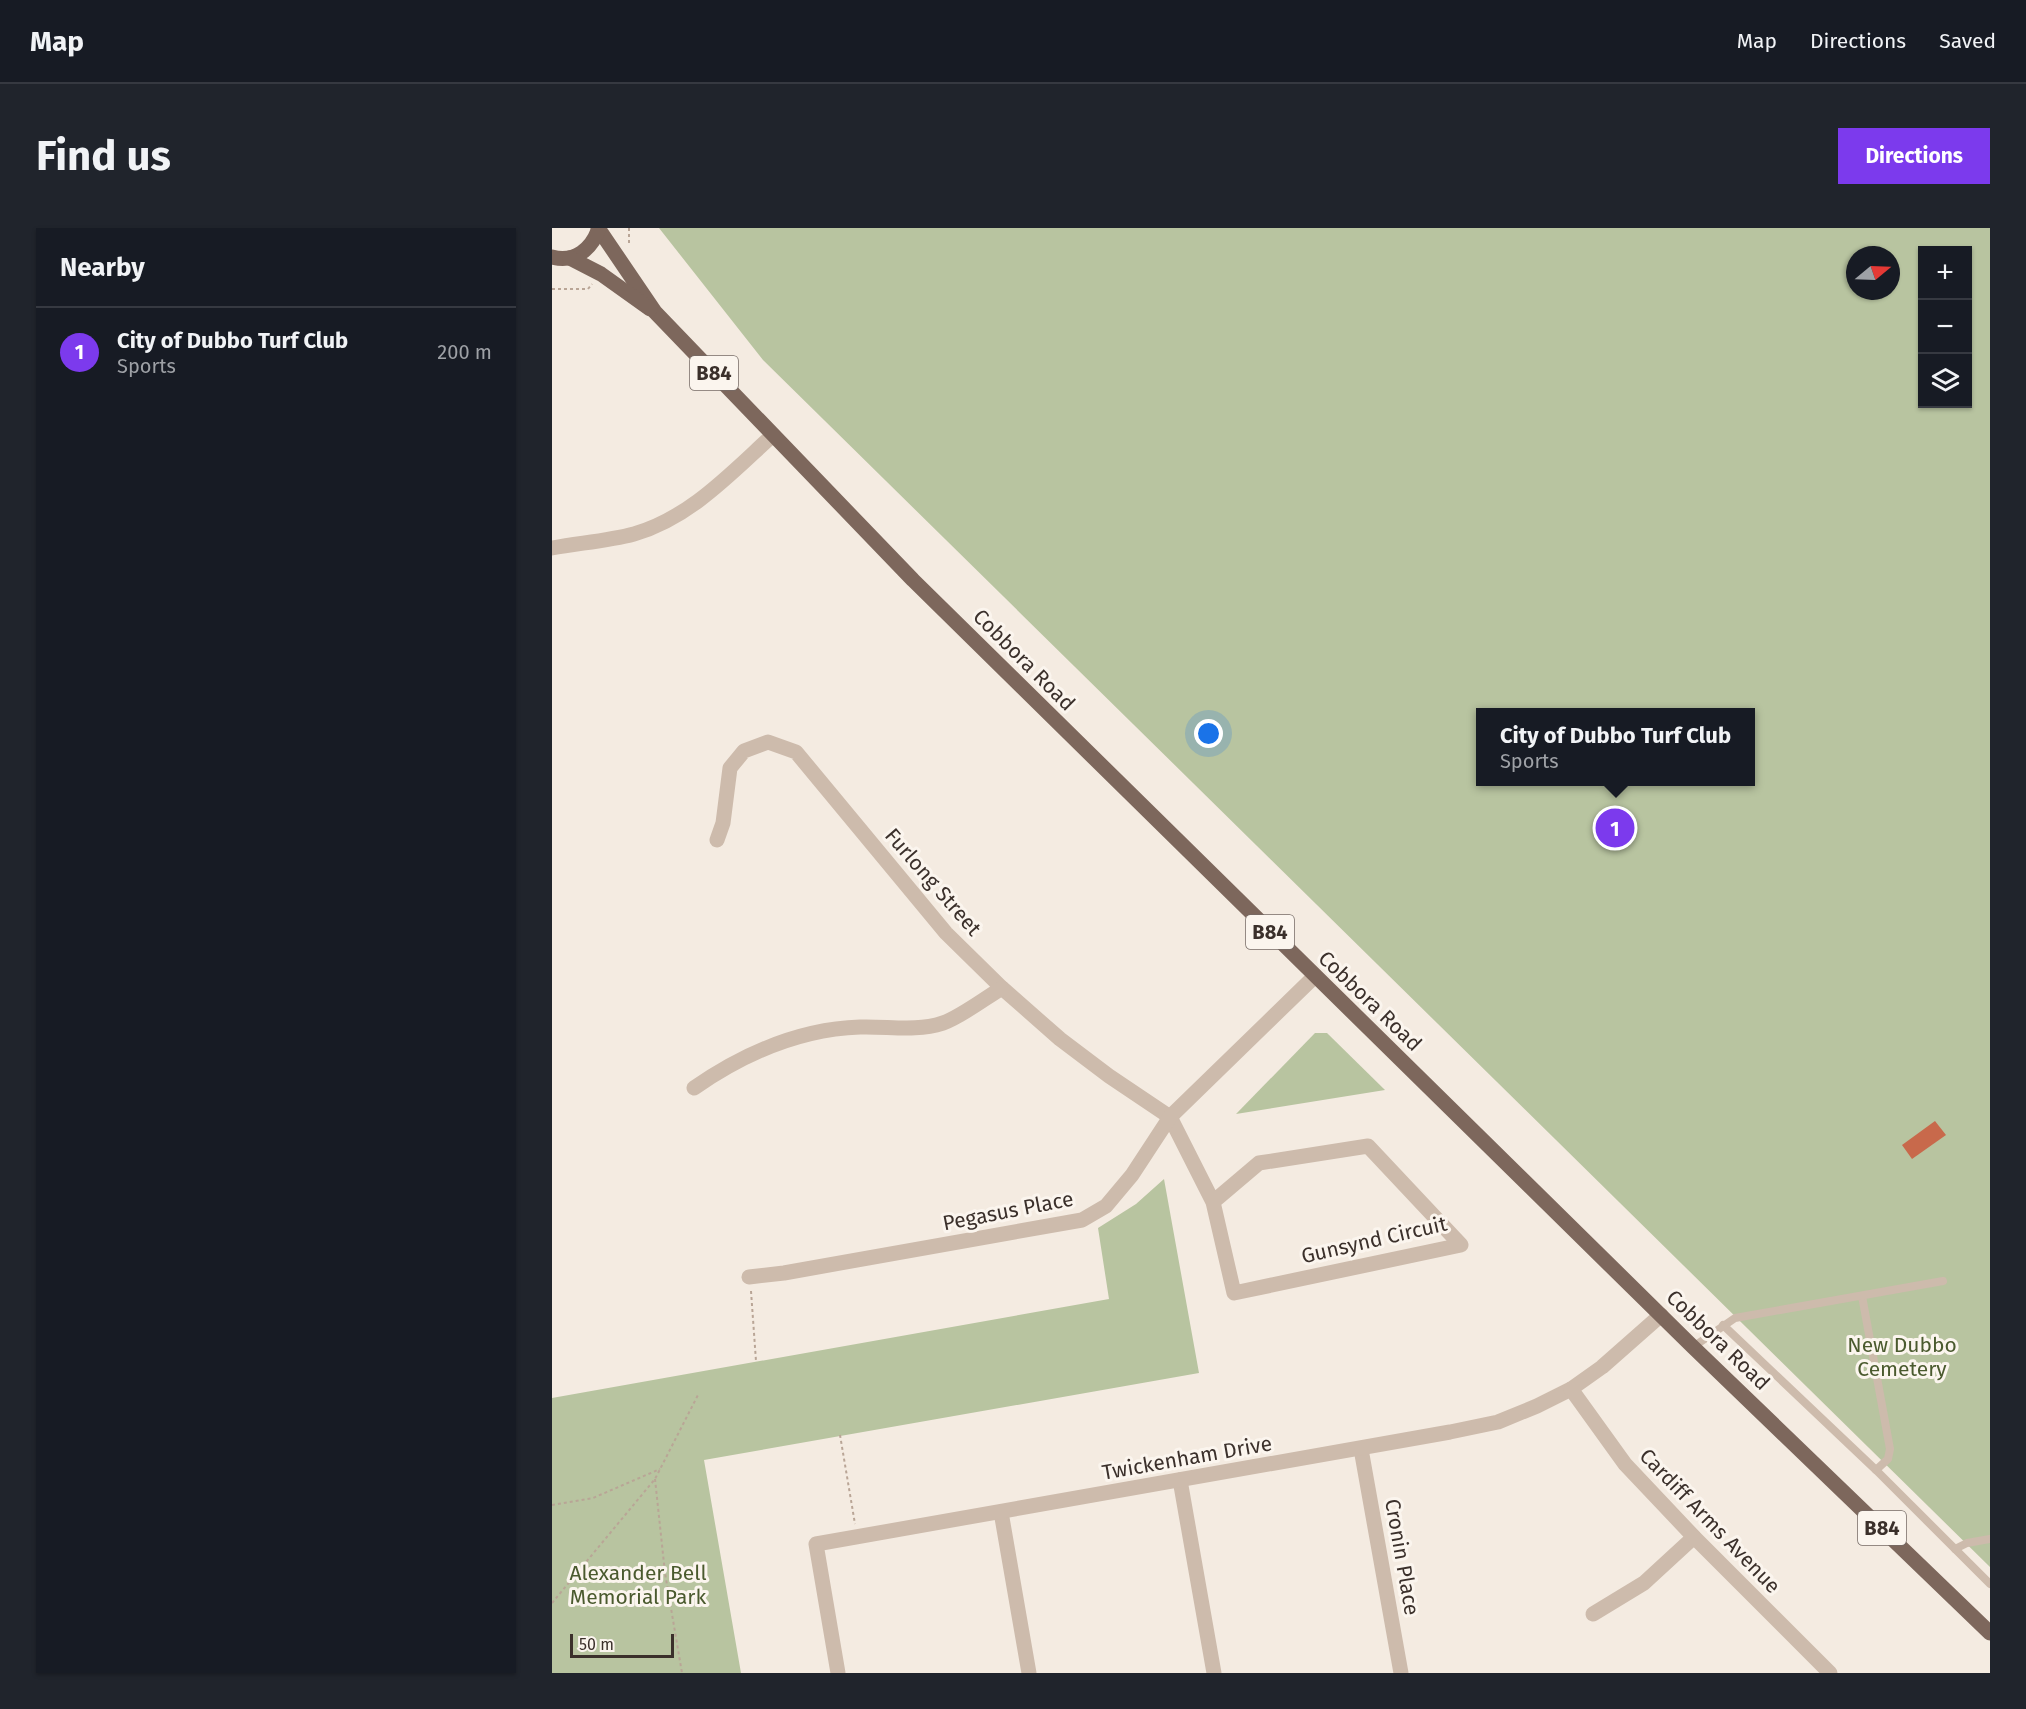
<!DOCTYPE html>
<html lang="en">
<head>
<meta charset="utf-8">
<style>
  body { margin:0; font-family:"Fira Sans",sans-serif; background:#20242c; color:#f1f3f6 }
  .controls { position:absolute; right:18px; top:18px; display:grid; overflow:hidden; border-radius:0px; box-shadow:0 2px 4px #0004 }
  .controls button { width:54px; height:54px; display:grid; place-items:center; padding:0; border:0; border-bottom:2px solid #363941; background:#171b24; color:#f1f3f6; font:30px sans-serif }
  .compass { position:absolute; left:1294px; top:18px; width:54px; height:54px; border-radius:50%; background:#171b24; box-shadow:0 2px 4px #0004; rotate:71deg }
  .scale { position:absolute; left:18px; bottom:15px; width:104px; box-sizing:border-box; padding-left:6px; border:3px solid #3b302b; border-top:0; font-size:16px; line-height:21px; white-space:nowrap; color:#3b302b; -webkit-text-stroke:4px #fbf5ee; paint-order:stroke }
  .you { position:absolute; left:657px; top:506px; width:21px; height:21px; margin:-15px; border:4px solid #fff; border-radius:50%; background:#1a73e8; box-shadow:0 0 0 9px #1a73e833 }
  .badge { display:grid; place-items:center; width:39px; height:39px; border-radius:50%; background:#7c3aed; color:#fff; font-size:20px; font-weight:700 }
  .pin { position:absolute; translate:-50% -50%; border:3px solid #fff; box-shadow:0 2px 6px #0006 }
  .popup { position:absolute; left:924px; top:480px; width:279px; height:78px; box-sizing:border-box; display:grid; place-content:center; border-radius:0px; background:#171b24; filter:drop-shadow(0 2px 4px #0005); font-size:20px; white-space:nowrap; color:#9ea1a6 }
  .popup b { font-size:22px; color:#f1f3f6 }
  .popup::after { content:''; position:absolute; left:50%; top:100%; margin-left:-12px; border:12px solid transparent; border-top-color:#171b24 }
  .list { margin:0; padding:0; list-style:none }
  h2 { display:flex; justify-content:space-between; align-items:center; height:78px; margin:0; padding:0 24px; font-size:26px }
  h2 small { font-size:20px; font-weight:400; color:#9ea1a6 }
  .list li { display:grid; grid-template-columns:39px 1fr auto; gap:18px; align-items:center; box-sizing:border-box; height:90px; padding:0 24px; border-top:2px solid #363941 }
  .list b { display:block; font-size:22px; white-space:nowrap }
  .list p { margin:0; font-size:20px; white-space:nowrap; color:#9ea1a6 }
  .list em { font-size:20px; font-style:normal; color:#9ea1a6 }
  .icon { flex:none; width:33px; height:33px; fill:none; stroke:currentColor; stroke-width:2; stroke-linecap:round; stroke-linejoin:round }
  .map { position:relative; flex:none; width:1438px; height:1445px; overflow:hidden; border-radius:0px }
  header { display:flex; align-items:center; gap:36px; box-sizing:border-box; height:84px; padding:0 30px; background:#171b24; border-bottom:2px solid #363941 }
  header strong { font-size:28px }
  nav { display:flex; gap:33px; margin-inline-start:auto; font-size:21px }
  .intro { display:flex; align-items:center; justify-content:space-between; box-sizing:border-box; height:144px; padding:0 36px }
  h1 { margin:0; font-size:42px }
  .button { padding:15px 27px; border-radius:0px; background:#7c3aed; color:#fff; font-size:21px; font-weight:700 }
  main { display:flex; gap:36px; padding:0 36px }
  aside { flex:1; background:#171b24; border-radius:0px; box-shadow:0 2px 4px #0004 }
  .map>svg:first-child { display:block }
  .green { fill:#b8c4a0; fill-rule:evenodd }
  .building { fill:#c8694b }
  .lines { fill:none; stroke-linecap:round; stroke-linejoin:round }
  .path { stroke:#b9a596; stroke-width:2; stroke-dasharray:3 3; stroke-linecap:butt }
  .service { stroke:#cdbbac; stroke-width:8 }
  .minor { stroke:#cdbbac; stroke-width:15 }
  .tertiary { stroke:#cdbbac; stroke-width:15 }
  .primary { stroke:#7d675c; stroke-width:15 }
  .labels { text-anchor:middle; stroke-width:6; stroke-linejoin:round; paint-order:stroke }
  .shield { fill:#fbf5ee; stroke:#756b66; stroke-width:1.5 }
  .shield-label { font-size:20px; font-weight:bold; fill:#3b302b }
  .street-label { font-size:21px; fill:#3b302b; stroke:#fbf5ee }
  .park-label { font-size:21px; fill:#4a5a2e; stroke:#fbf5ee }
</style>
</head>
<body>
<header>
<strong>Map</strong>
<nav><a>Map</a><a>Directions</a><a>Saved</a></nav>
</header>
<div class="intro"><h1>Find us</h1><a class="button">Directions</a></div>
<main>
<aside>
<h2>Nearby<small></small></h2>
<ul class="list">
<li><span class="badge">1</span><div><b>City of Dubbo Turf Club</b><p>Sports</p></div><em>200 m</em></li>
</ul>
</aside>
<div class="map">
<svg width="1438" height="1445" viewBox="0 0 1438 1445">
  <rect width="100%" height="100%" fill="#f4ebe1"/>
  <g class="green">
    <path d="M107 0H1438V1339L211 132ZM1370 22H1416V176H1370ZM1303 27H1339V63H1303ZM928 484H1198V554H928Z"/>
    <path d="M763 805H775L833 862 684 886Z"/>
    <path d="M612 951 647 1145 152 1232 189 1445H0V1170L557 1071 546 1000 584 976Z"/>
  </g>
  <path class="building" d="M1383 893 1394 907 1360 931 1350 917Z"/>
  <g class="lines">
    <g class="path">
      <path d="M77 0V18"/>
      <path d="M0 61H36L40 56"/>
      <path d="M199 1063 204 1133"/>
      <path d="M288 1207 303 1296"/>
      <path d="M103 1251 113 1345 130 1445"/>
      <path d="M0 1277 41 1270 108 1241"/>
      <path d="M0 1375 103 1251 147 1165"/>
    </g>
    <g class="service">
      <path d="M1310 1068 1338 1221 1336 1231 1324 1242"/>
      <path d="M1171 1097 1324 1242 1438 1356"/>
      <path d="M1141 1119 1183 1090 1391 1053"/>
      <path d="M1403 1321 1415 1315 1438 1311"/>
    </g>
    <g class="minor">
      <path d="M0 320C27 315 56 313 82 306 138 290 179 245 221 207"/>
      <path d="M165 612 171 595 178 540 192 523 216 514 244 524 394 705 450 760 508 811 557 848 618 889 661 974 682 1065 909 1017 816 918 707 935 661 974"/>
      <path d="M142 860C191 826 248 801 308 799 337 798 363 804 391 795 407 790 435 769 450 760"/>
      <path d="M197 1049 232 1045 530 992 554 978 580 947 618 889 763 748"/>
      <path d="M809 1221 849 1445"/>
      <path d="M628 1252 662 1445"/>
      <path d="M449 1284 477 1445"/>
      <path d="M1041 1386 1092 1355 1142 1309"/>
      <path d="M286 1445 264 1316 898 1204 946 1194 985 1178 1019 1161"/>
    </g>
    <path class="tertiary" d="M1109 1087 1050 1139 1019 1161 1073 1236 1142 1309 1278 1445"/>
    <g class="primary">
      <path d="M46 0 103 84 361 352 1141 1119 1438 1405"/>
      <path d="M0 29C23 35 40 21 47 0"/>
      <path d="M18 30 49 46 98 81"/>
    </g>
  </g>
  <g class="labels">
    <g class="shield">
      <rect x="138" y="128" width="48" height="34" rx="4.5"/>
      <rect x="694" y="687" width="48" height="34" rx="4.5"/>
      <rect x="1306" y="1283" width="48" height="34" rx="4.5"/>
    </g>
    <g class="shield-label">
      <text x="162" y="152">B84</text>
      <text x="718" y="711">B84</text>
      <text x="1330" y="1307">B84</text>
    </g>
    <g class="street-label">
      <text transform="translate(472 432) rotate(45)" y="7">Cobbora Road</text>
      <text transform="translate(381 654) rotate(49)" y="7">Furlong Street</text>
      <text transform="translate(818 773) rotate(44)" y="7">Cobbora Road</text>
      <text transform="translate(456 983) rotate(-11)" y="7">Pegasus Place</text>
      <text transform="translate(822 1012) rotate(-13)" y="7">Gunsynd Circuit</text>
      <text transform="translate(1166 1112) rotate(44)" y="7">Cobbora Road</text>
      <text transform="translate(635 1230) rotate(-10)" y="7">Twickenham Drive</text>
      <text transform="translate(1158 1293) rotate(46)" y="7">Cardiff Arms Avenue</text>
      <text transform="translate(850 1329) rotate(80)" y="7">Cronin Place</text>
    </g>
    <g class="park-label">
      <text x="1350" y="1124">New Dubbo<tspan x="1350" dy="24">Cemetery</tspan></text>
      <text x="86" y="1352">Alexander Bell<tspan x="86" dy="24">Memorial Park</tspan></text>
    </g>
  </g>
</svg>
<div class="controls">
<button>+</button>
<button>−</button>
<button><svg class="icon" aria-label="layers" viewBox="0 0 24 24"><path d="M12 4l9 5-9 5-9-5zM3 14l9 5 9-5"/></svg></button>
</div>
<svg class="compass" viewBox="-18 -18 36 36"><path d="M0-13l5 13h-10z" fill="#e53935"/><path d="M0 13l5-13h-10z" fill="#9ea1a6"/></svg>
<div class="scale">50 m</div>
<div class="you"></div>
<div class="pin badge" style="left:1063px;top:600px">1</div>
<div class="popup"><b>City of Dubbo Turf Club</b>Sports</div>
</div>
</main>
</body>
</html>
